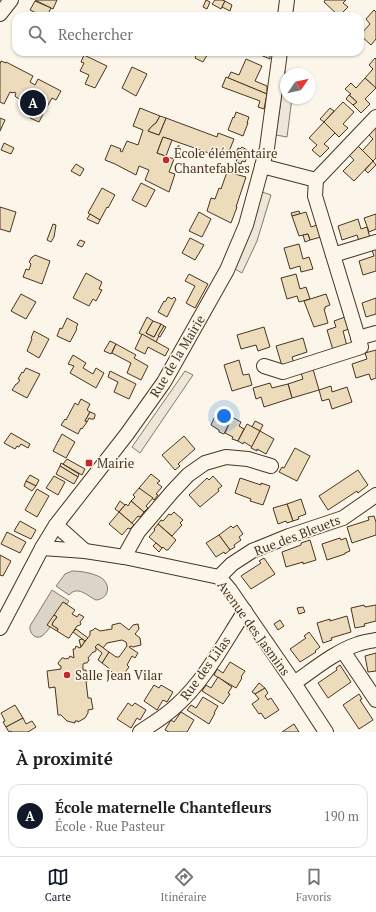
<!DOCTYPE html>
<html lang="fr">
<head>
<meta charset="utf-8">
<style>
  body { margin:0; font-family:"PT Serif",serif; background:#f2f2f2; color:#202124 }
  .compass { position:absolute; left:280px; top:68px; width:36px; height:36px; border-radius:50%; background:#fff; box-shadow:0 1px 3px #0004; rotate:56deg }
  .you { position:absolute; left:224px; top:416px; width:14px; height:14px; margin:-10px; border:3px solid #fff; border-radius:50%; background:#1a73e8; box-shadow:0 0 0 6px #1a73e833 }
  .badge { display:grid; place-items:center; width:26px; height:26px; border-radius:50%; background:#111827; color:#fff; font-size:13px; font-weight:700 }
  .pin { position:absolute; translate:-50% -50%; border:2px solid #fff; box-shadow:0 1px 4px #0006 }
  .list { margin:0; padding:0; list-style:none }
  h2 { display:flex; justify-content:space-between; align-items:center; height:52px; margin:0; padding:0 16px; font-size:17px }
  h2 small { font-size:13px; font-weight:400; color:#757577 }
  .list li { display:grid; grid-template-columns:26px 1fr auto; gap:12px; align-items:center; box-sizing:border-box; height:64px; margin:0 8px 8px; padding:0 8px; border:1px solid #e0e0e0; border-radius:12px }
  .list b { display:block; font-size:15px; white-space:nowrap }
  .list p { margin:0; font-size:13px; white-space:nowrap; color:#757577 }
  .list em { font-size:13px; font-style:normal; color:#757577 }
  .icon { flex:none; width:22px; height:22px; fill:none; stroke:currentColor; stroke-width:2; stroke-linecap:round; stroke-linejoin:round }
  .map { position:relative; flex:none; width:376px; height:732px; overflow:hidden }
  .search { position:absolute; background:#fff; box-shadow:0 1px 3px #0004; left:12px; right:12px; top:12px; height:44px; display:flex; align-items:center; gap:10px; box-sizing:border-box; padding:0 14px; border-radius:12px; color:#757577; font-size:15px }
  .sheet { height:124px; background:#fff }
  nav { display:flex; justify-content:space-around; align-items:center; box-sizing:border-box; height:56px; border-top:1px solid #e0e0e0; background:#fff; font-size:11px; color:#757577 }
  nav a { display:grid; justify-items:center; gap:2px }
  nav .on { color:#111827 }
  .map>svg:first-child { display:block }
  .parking { fill:#ede7d9; stroke:#887966 }
  .water { fill:#dcd4c6; stroke:#887966 }
  .building { fill:#ecdcbc; stroke:#4a3520 }
  .lines { fill:none; stroke-linecap:round; stroke-linejoin:round }
  .minor-casing { stroke:#4a3520; stroke-width:16 }
  .minor { stroke:#fbf6e9; stroke-width:14 }
  .poi-dot { fill:#c62828; stroke:#fbf6e9; stroke-width:1.5 }
  .labels { text-anchor:middle; stroke-width:3; stroke-linejoin:round; paint-order:stroke }
  .poi-label { font-size:13px; fill:#4a3520; stroke:#fbf6e9; text-anchor:start }
  .street-label { font-size:13px; fill:#4a3520; stroke:#fbf6e9 }
</style>
</head>
<body>
<div class="map">
<svg width="376" height="732" viewBox="0 0 376 732">
  <rect width="100%" height="100%" fill="#fbf6e9"/>
  <g class="parking">
    <path d="M285 72 295 74H286V98H292L287 137 276 135Z"/>
    <path d="M262 192 271 195 257 241 242 273 235 269Z"/>
    <path d="M185 371 193 375 140 453 132 447Z"/>
  </g>
  <g class="water">
    <path d="M72 571C81 571 92 573 100 577 112 584 109 599 96 600 87 596 78 585 69 595L56 586 65 574Z"/>
    <path d="M52 590 69 601 67 604 63 602C58 611 50 631 42 636 35 640 29 633 30 626Z"/>
  </g>
  <g class="building">
    <path d="M35 0H57L53 9Z"/>
    <path d="M206 0 210 2 207 9 203 7Z"/>
    <path d="M215 0H222L225 1 221 9 212 4Z"/>
    <path d="M325 0H346L343 3 348 7 339 16 324 2Z"/>
    <path d="M35 1 51 8 47 16H42L30 10Z"/>
    <path d="M225 1 232 5 230 11 222 7Z"/>
    <path d="M374 10 376 12V39L371 45 360 35 370 24 366 19Z"/>
    <path d="M197 52H209L203 62 195 58Z"/>
    <path d="M253 52H267L270 53V59Z"/>
    <path d="M84 55 107 66 95 88 85 84 89 75 80 71 84 63 81 62Z"/>
    <path d="M375 58 376 59V88L365 78 373 69 369 65Z"/>
    <path d="M246 59 262 66 255 81 267 86V94L228 78 231 72 239 75Z"/>
    <path d="M1 61 6 63V62L33 76 30 82 35 85 38 79 61 91 56 100 52 98 44 112 34 106 35 101 31 99 29 102 26 103 16 97 15 96 16 93 14 92 13 93 10 92 4 104 0 102V64Z"/>
    <path d="M132 67 147 74 136 96 122 88Z"/>
    <path d="M226 77 267 94 264 109 258 107 260 101 222 87Z"/>
    <path d="M365 78 376 88 365 99 370 104 361 113 353 105 357 102 349 95 351 94 345 89 351 83 356 88Z"/>
    <path d="M349 95 357 102 353 105 346 99Z"/>
    <path d="M343 102 354 112 343 124 348 128 339 137 324 122Z"/>
    <path d="M140 108 160 116 156 123 151 127 148 131 159 135 166 118 217 137 218 133 234 139 226 159 163 137 157 153 174 159 169 172 175 174 169 192 145 180 149 170 139 166 136 175 115 164 105 160 111 145 121 149 120 151 122 152 127 141 138 145 143 130 133 126Z"/>
    <path d="M330 108 334 111 324 122 320 119Z"/>
    <path d="M34 110 43 114 39 122 30 118Z"/>
    <path d="M236 112 249 117 247 123H248L243 136 228 130 233 117 234 118Z"/>
    <path d="M160 116 166 118 159 135 148 131 151 127 156 123Z"/>
    <path d="M0 118 5 120 0 131Z"/>
    <path d="M324 122 335 133 324 144 329 148 320 157 312 150 317 145 309 138Z"/>
    <path d="M376 127V158L373 161 362 151 373 139 369 135Z"/>
    <path d="M163 137 172 140 166 156 157 153Z"/>
    <path d="M4 143 14 148 11 154 1 150Z"/>
    <path d="M358 146 373 161 354 181 343 171 354 160 349 155Z"/>
    <path d="M242 147 247 150 246 152 249 153 245 162 242 161 241 164 236 162 237 159 234 158 238 148 240 149Z"/>
    <path d="M373 161 376 165 368 173 365 170Z"/>
    <path d="M76 164 84 169 80 176 71 171Z"/>
    <path d="M227 172 246 177 236 207H237L231 223 207 211 211 198 215 199 219 188 221 189Z"/>
    <path d="M141 183 155 190 146 207 132 200Z"/>
    <path d="M102 188 115 195 108 208 107 207 100 220 88 213Z"/>
    <path d="M0 207 16 212 10 232 0 229Z"/>
    <path d="M299 211 300 214 292 216 291 213Z"/>
    <path d="M199 212 211 219 202 237 189 231Z"/>
    <path d="M306 212 311 227 317 225 321 237 310 240 308 234 299 236 292 216Z"/>
    <path d="M90 214 100 220 98 224 87 219Z"/>
    <path d="M376 214V229L369 232 364 218Z"/>
    <path d="M358 219 361 229 367 227 370 238 359 241 357 235 342 240 338 226Z"/>
    <path d="M53 224 56 225 54 237 51 242 47 240Z"/>
    <path d="M308 234 310 240 305 242 303 235Z"/>
    <path d="M190 238 204 245 195 260 182 253Z"/>
    <path d="M80 240 85 242 82 247 77 245Z"/>
    <path d="M299 244 303 259 309 257 313 269 301 272 300 266 290 269 284 248Z"/>
    <path d="M376 249V271L363 275 359 261 374 256 372 250Z"/>
    <path d="M35 255 50 261 42 284 23 277 26 269 29 270 31 264 29 262 32 257 34 256Z"/>
    <path d="M86 273 102 282 99 289 102 290 96 301 93 299 89 306 73 298Z"/>
    <path d="M189 274 208 284 195 308 186 303 195 286 185 281Z"/>
    <path d="M296 274 300 289 306 287 310 299 299 302 297 296 287 299 281 278Z"/>
    <path d="M21 294 36 302 26 319 11 311Z"/>
    <path d="M326 294 330 305 325 307V309H324L328 323 314 327 304 301Z"/>
    <path d="M168 297 172 299 174 297 176 299 167 317 158 312 164 301 165 302Z"/>
    <path d="M376 298V314L366 317 362 303Z"/>
    <path d="M147 317 153 321 146 333 154 337 161 324 164 326 156 342 139 333Z"/>
    <path d="M345 317 349 329 343 331 347 346 333 350 327 330 336 327 334 321Z"/>
    <path d="M67 318 78 324 76 328 77 329 70 342 57 336 60 328 62 329Z"/>
    <path d="M153 321 161 324 154 337 146 333Z"/>
    <path d="M164 326 166 327 160 337 158 336Z"/>
    <path d="M264 327 270 347 258 351 256 345 241 349 237 335Z"/>
    <path d="M34 331 49 339 39 358 27 351 32 339 31 338Z"/>
    <path d="M142 334 169 349 165 356 148 347 145 354 135 349Z"/>
    <path d="M303 338 307 352 292 357 294 363 282 366 276 346Z"/>
    <path d="M110 341 116 344 111 354 104 351Z"/>
    <path d="M116 344 136 355 134 358 148 366 141 380 127 373 131 363 112 353Z"/>
    <path d="M376 350V378L371 380 369 374 356 378 352 364 367 359 365 353Z"/>
    <path d="M73 355 86 363 83 368 93 374 96 368 104 373 96 388 70 373 74 366 68 364Z"/>
    <path d="M239 360 243 375 249 374 252 385 232 391 224 365Z"/>
    <path d="M26 368 40 374 27 398 12 390 16 384H17L20 380 18 379 22 372 23 373Z"/>
    <path d="M313 369 319 390 292 398 288 384 303 379 301 373Z"/>
    <path d="M110 371 136 384 129 399 114 392 118 382 108 377Z"/>
    <path d="M270 383 272 388 288 384 292 398 264 407 261 397 256 399 253 388Z"/>
    <path d="M331 386 332 392 347 387 352 402 332 409 329 399 322 401 319 390Z"/>
    <path d="M81 399 90 404 87 410 90 412 85 421 87 422 82 429 81 428 78 434 61 425 65 419 66 420 75 403 78 405Z"/>
    <path d="M218 410 232 417 224 434 219 432V430L211 425Z"/>
    <path d="M90 412 95 414V416L94 419H91L89 418 87 422 85 421Z"/>
    <path d="M232 417 241 422 239 426 244 429 238 441 232 439 233 437 225 433Z"/>
    <path d="M255 421 263 425 260 431 252 427Z"/>
    <path d="M247 424 260 431 252 447 244 442 243 444 238 441Z"/>
    <path d="M260 431 274 439 266 454 257 449V451L251 448Z"/>
    <path d="M11 433 30 444 28 448 21 444 19 447 17 446 15 449 4 443Z"/>
    <path d="M62 434 75 442 66 458 53 451Z"/>
    <path d="M184 436 195 449 178 464 180 466 175 470 162 455Z"/>
    <path d="M295 448 310 456 297 481 279 472 282 467 284 468Z"/>
    <path d="M67 459 85 469 82 475 63 464Z"/>
    <path d="M61 463 79 474 78 477 60 466Z"/>
    <path d="M60 466 78 477 74 484 56 474Z"/>
    <path d="M358 470 368 485 358 493 357 491 328 510 319 496Z"/>
    <path d="M151 474 160 481 157 483 162 487 156 494 158 495 154 500 139 488Z"/>
    <path d="M30 475 39 480 36 486 26 481Z"/>
    <path d="M54 476 65 482 58 495 46 488Z"/>
    <path d="M213 476 222 486 218 489 219 491 200 507 189 495 207 478 209 480Z"/>
    <path d="M240 478 261 485V483L270 486 263 505 250 501 251 499 235 493Z"/>
    <path d="M26 481 36 486 32 491 24 486Z"/>
    <path d="M139 488 153 498 146 506 148 508 144 512 131 501 135 497 133 495Z"/>
    <path d="M37 489 49 496 37 517 25 510Z"/>
    <path d="M301 499 306 514 298 517 299 519 293 521 287 504Z"/>
    <path d="M120 501 125 505 119 512 115 509Z"/>
    <path d="M131 501 144 512 140 517 138 516 132 523 119 512 126 504 128 506Z"/>
    <path d="M287 504 293 521 287 523 286 521 278 524 273 508Z"/>
    <path d="M119 512 134 525 130 529 128 528 122 535 109 524Z"/>
    <path d="M174 512 183 520 180 523 182 525 172 536 158 524 161 520 163 521 169 514 171 515Z"/>
    <path d="M374 516 376 522V535L352 543 347 527 369 520 368 517Z"/>
    <path d="M20 521 36 530 31 539 14 531Z"/>
    <path d="M158 524 176 540 168 550H166L163 547 162 548 149 537 155 530 154 529Z"/>
    <path d="M237 525 243 534 239 537 241 540 234 545 235 547 230 550 219 535 231 526 233 528Z"/>
    <path d="M7 532 26 542 20 553 1 544Z"/>
    <path d="M219 535 230 550 225 554 224 552 216 557 206 543Z"/>
    <path d="M340 538 341 540 346 538 350 551 345 553V554L327 560 322 544Z"/>
    <path d="M310 540 316 560 303 564V562L286 567 282 552 301 545V543Z"/>
    <path d="M156 543 162 548 159 552 153 546Z"/>
    <path d="M0 555 11 561 3 576 0 575Z"/>
    <path d="M264 558 275 574 251 589 241 576 261 563 259 561Z"/>
    <path d="M63 602 75 610 72 614 77 617 79 614 84 617 80 622 81 624 80 625 77 626 69 638H68L57 631 58 629 52 625 53 622 57 617 54 615Z"/>
    <path d="M364 605 365 607 376 605V621L364 624 365 626 355 628 351 608Z"/>
    <path d="M303 607 305 612 299 614 297 608Z"/>
    <path d="M54 615 57 617 53 622 52 625 58 629 57 631 47 625Z"/>
    <path d="M347 616 351 632 331 638 332 640 323 643 317 623 330 619V621Z"/>
    <path d="M280 620 284 626 278 630 274 624Z"/>
    <path d="M120 623 129 630 133 625 138 624 139 629 135 634 140 638 141 645 133 647 131 646 129 647 138 653 135 658 132 656 127 665 129 667 121 678 109 670 110 669 102 663 109 652 116 657H119L127 646 126 642 122 640 107 643 103 648 98 644 95 647 96 648V651L94 652H93L88 658 89 660 87 663H85L83 664V670H86L88 681H86L88 698H91L93 709 88 710V713L85 718 78 722V721H75V723L67 721 61 715H58L55 687 49 688 47 671 61 669V666L59 665 58 663 62 658H64L65 659 69 658 70 656 74 658 73 649H75L76 646 80 648 90 635V631L93 630 95 628 100 631 112 629V625Z"/>
    <path d="M76 629 88 638 85 641 73 632Z"/>
    <path d="M309 632 320 647 315 651 316 652 300 662 290 649 306 638 304 636Z"/>
    <path d="M82 639 85 641 81 647 79 640Z"/>
    <path d="M98 644 109 652 102 663 98 660 102 653 95 647Z"/>
    <path d="M376 653V671L368 672 365 656Z"/>
    <path d="M230 662 245 671 241 677 242 678 236 688 214 675 217 669 223 673Z"/>
    <path d="M340 665 351 682 328 698 318 683 337 670 336 668Z"/>
    <path d="M218 677 232 687 228 693 230 694 223 704 202 691 206 685 211 688Z"/>
    <path d="M259 683 265 688 255 694 252 692Z"/>
    <path d="M154 685 159 688 161 685 173 692 167 702 163 700 157 710 144 701Z"/>
    <path d="M265 688 268 693 265 696 268 700 271 698 279 710 265 719 261 713 259 714 252 704 259 699 255 694Z"/>
    <path d="M359 694 362 699 360 700 373 720 359 729 343 705Z"/>
    <path d="M203 697 218 706 214 713H215L209 724 187 710 191 705 196 708Z"/>
    <path d="M128 703 132 706 135 703 146 710 140 720 137 718 131 728 117 719Z"/>
    <path d="M15 705 23 718 6 727 3 722 5 721 1 713Z"/>
    <path d="M181 712 194 720 187 732H169L165 730 171 720 174 722Z"/>
    <path d="M23 718 26 724 32 721 36 727 28 732H12L11 731 9 732 6 727Z"/>
    <path d="M294 724 299 732H282Z"/>
  </g>
  <g class="lines">
    <g class="minor-casing">
      <g id="minor">
        <path d="M0 14 11 0"/>
        <path d="M285 16 287 0"/>
        <path d="M262 166 316 180 376 117"/>
        <path d="M333 255 376 242"/>
        <path d="M358 338 376 333"/>
        <path d="M264 366 283 372 361 347 315 196 316 180"/>
        <path d="M56 525 85 551"/>
        <path d="M42 548 85 551 124 557 219 577 230 590 294 683 326 732"/>
        <path d="M124 557 138 532 172 492 188 475 205 463 226 457 248 459 271 466"/>
        <path d="M219 577 232 564 252 551 289 536 343 518 376 495"/>
        <path d="M0 628 42 548 56 525 127 434 164 382 227 270 246 225 267 148 280 52"/>
        <path d="M343 651 376 700"/>
        <path d="M294 683C313 670 336 651 358 644 363 642 370 641 376 640"/>
        <path d="M140 732C152 724 166 716 177 705 205 680 224 643 245 611"/>
      </g>
    </g>
    <use href="#minor" class="minor"/>
  </g>
  <g class="poi-dot">
    <circle cx="166" cy="160" r="4"/>
    <rect x="85" y="459" width="8" height="8" rx="2"/>
    <circle cx="67" cy="675" r="4"/>
  </g>
  <g class="labels">
    <g class="poi-label">
      <text x="174" y="158">École élémentaire<tspan x="174" dy="15">Chantefables</tspan></text>
      <text x="97" y="468">Mairie</text>
      <text x="75" y="680">Salle Jean Vilar</text>
    </g>
    <g class="street-label">
      <text transform="translate(177 356) rotate(-59)" y="5">Rue de la Mairie</text>
      <text transform="translate(297 535) rotate(-21)" y="5">Rue des Bleuets</text>
      <text transform="translate(254 628) rotate(54)" y="5">Avenue des Jasmins</text>
      <text transform="translate(205 668) rotate(-54)" y="5">Rue des Lilas</text>
    </g>
  </g>
</svg>
<svg class="compass" viewBox="-18 -18 36 36"><path d="M0-13l5 13h-10z" fill="#e53935"/><path d="M0 13l5-13h-10z" fill="#757577"/></svg>
<div class="you"></div>
<div class="pin badge" style="left:33px;top:103px">A</div>
<div class="search"><svg class="icon" aria-label="search" viewBox="0 0 24 24"><circle cx="10" cy="10" r="6"/><path d="M15 15l6 6"/></svg>Rechercher</div>
</div>
<section class="sheet">
<h2>À proximité<small></small></h2>
<ul class="list">
<li><span class="badge">A</span><div><b>École maternelle Chantefleurs</b><p>École · Rue Pasteur</p></div><em>190 m</em></li>
</ul>
</section>
<nav>
<a class="on"><svg class="icon" aria-label="map" viewBox="0 0 24 24"><path d="M3 6l6-2 6 2 6-2v14l-6 2-6-2-6 2zM9 4v14M15 6v14"/></svg>Carte</a>
<a><svg class="icon" aria-label="directions" viewBox="0 0 24 24"><path d="M12 3l9 9-9 9-9-9zM9 14v-3h6M13 9l2 2-2 2"/></svg>Itinéraire</a>
<a><svg class="icon" aria-label="saved" viewBox="0 0 24 24"><path d="M7 4h10v16l-5-4-5 4z"/></svg>Favoris</a>
</nav>
</body>
</html>
